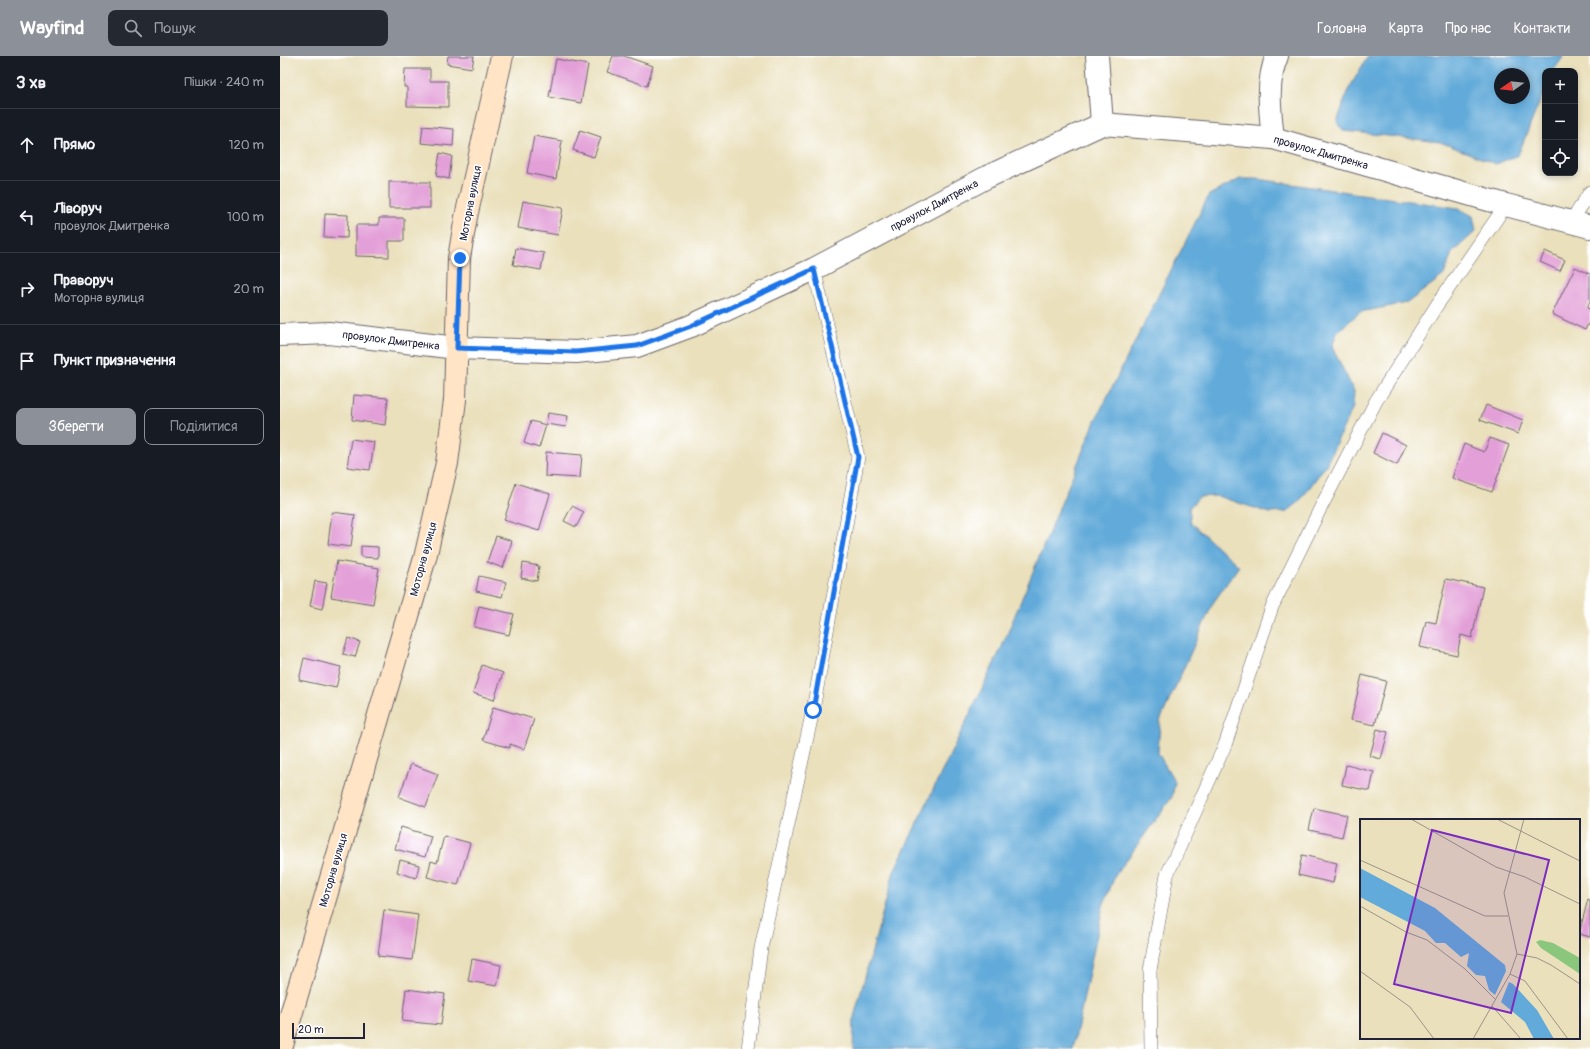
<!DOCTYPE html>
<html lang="uk">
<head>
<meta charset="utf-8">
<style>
  body { margin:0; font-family:Pangolin,sans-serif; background:#242831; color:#f1f3f6 }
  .controls { position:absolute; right:12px; top:12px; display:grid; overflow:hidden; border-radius:8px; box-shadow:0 2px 6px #0003 }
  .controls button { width:36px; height:36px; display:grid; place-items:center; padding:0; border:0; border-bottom:1px solid #363941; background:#171b24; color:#f1f3f6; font:20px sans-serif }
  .compass { position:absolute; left:1214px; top:12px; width:36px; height:36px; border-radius:50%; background:#171b24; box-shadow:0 2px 6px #0003; rotate:256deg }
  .scale { position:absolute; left:12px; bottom:10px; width:73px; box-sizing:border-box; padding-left:4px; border:2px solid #22223b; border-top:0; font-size:11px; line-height:14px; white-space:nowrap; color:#22223b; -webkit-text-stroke:3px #fff; paint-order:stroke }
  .stop { position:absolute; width:12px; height:12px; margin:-9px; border:3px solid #1a73e8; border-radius:50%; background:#fff }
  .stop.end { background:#1a73e8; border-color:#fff; box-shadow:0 1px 4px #0008 }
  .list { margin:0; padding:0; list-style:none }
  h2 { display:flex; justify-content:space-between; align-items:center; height:52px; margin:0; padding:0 16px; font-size:17px }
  h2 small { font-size:13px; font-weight:400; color:#9ea1a6 }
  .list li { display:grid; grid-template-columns:26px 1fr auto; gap:12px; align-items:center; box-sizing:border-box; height:72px; padding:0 16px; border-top:1px solid #363941 }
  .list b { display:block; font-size:15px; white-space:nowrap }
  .list p { margin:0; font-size:13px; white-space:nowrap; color:#9ea1a6 }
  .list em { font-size:13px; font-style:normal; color:#9ea1a6 }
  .actions { display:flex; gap:8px; padding:12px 16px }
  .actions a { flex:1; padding:9px 0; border:1px solid #8c9099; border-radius:8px; text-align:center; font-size:14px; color:#8c9099 }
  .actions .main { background:#8c9099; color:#fff }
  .icon { flex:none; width:22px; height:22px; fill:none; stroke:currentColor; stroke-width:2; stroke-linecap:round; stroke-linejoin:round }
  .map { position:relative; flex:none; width:1310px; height:993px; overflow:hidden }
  header { display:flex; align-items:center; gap:24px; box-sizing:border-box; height:56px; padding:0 20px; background:#8c9099; color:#fff }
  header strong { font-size:19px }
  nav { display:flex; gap:22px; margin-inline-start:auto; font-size:14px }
  .search { width:280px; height:36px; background:#242831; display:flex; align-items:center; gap:10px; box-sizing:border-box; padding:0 14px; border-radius:8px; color:#9ea1a6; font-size:15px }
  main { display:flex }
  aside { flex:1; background:#171b24 }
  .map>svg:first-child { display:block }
  .water { fill:#62aad9; stroke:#42668a; fill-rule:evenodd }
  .building { fill:#e3a0d8 }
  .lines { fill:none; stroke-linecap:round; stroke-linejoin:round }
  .lane-casing { stroke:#686468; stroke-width:14 }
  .street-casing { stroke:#686468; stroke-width:24 }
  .secondary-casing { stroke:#686468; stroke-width:24 }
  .lane { stroke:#fff; stroke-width:13 }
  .street { stroke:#fff; stroke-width:22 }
  .secondary { stroke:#ffe4c6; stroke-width:22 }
  .route { stroke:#1a73e8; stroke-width:5 }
  .labels { text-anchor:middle; stroke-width:3; stroke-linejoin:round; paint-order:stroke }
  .street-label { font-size:11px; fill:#22223b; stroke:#fff }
  .inset-road { fill:none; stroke:#9a9488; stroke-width:1 }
  .view { fill:#7b2cbf; fill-opacity:0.15; stroke:#7b2cbf; stroke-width:2 }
  .inset-edge { fill:none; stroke:#22223b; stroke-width:2 }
</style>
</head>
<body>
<header>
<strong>Wayfind</strong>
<div class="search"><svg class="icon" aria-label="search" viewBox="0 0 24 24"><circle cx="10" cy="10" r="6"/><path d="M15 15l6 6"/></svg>Пошук</div>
<nav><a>Головна</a><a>Карта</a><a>Про нас</a><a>Контакти</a></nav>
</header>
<main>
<aside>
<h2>3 хв<small>Пішки · 240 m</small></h2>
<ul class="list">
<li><svg class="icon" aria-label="ahead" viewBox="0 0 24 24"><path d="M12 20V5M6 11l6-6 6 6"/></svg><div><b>Прямо</b></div><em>120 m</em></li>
<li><svg class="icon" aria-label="left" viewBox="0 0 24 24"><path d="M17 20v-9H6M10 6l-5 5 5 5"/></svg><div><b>Ліворуч</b><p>провулок Дмитренка</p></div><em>100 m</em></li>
<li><svg class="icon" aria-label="right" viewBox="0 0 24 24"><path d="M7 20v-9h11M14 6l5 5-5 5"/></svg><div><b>Праворуч</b><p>Моторна вулиця</p></div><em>20 m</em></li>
<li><svg class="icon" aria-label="arrive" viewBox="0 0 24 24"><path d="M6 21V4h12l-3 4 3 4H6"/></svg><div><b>Пункт призначення</b></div></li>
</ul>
<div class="actions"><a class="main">Зберегти</a><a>Поділитися</a></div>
</aside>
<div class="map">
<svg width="1310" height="993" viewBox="0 0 1310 993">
  <rect width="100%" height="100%" fill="#fff"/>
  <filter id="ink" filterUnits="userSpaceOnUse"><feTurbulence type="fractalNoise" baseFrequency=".025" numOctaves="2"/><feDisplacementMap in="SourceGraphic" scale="8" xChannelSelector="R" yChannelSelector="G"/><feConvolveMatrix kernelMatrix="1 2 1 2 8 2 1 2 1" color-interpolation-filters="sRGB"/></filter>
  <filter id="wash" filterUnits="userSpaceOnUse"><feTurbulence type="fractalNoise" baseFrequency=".012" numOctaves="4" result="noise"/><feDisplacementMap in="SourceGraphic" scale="16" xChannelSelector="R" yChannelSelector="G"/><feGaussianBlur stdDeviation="0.9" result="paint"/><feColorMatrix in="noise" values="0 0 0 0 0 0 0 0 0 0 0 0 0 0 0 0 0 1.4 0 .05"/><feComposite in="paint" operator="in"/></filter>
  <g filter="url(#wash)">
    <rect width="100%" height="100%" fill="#eae0bc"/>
    <g class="water">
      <path d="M1088 0H1284L1273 15H1265V33L1238 99 1216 108 1160 86 1064 75 1057 67 1067 36ZM1220 18H1244V42H1220Z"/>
      <path d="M960 123H977L1178 152 1193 160 1196 175 1172 197 1164 219 1127 247 1080 256 1057 276 1052 291 1074 335 1073 351 1046 409 1019 446 1007 456 990 457 937 440 919 441 909 452 911 467 959 510 933 547 880 665 878 697 895 726 892 741 835 820 823 850 793 993H573L574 961 614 815 721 593 816 363 929 139Z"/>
    </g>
    <g id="blocks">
      <g class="building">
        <path d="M168 0H194L192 12 167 8Z"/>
        <path d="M333 0H344L373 10 367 30 327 16Z"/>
        <path d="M276 3 308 9 301 47 269 41Z"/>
        <path d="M125 13H150V25H168V51L127 50V31H124Z"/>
        <path d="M143 70 174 73 173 90 141 87Z"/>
        <path d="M300 74 321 81 314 101 293 94Z"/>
        <path d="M254 80 282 85 276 123 247 117Z"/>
        <path d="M160 97 172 100 169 123 156 120Z"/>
        <rect x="109" y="126" width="41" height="26"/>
        <path d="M243 145 283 152 278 179 238 172Z"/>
        <path d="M45 158 68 159 67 182 44 181Z"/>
        <path d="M99 162H124V185H109V201L76 200V169H99Z"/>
        <path d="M236 192 264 197 261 214 233 209Z"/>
        <path d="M1265 195 1285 204 1280 215 1260 206Z"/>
        <path d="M1295 211 1310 218V245L1307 252 1310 253V264L1305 274 1272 258Z"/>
        <path d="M74 339 108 342 105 369 72 364Z"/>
        <path d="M1206 349 1243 364 1238 378 1200 364Z"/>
        <path d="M268 357 288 360 286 371 266 368Z"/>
        <path d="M251 365 266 369 259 392 244 387Z"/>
        <path d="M1102 377 1126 389 1117 409 1093 397Z"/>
        <path d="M1210 382 1229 389 1212 436 1172 422 1184 388 1204 396Z"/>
        <path d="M71 383 94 386 90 414 67 411Z"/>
        <path d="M266 396 302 399 300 422 265 420Z"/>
        <path d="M236 427 270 438 259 475 224 464Z"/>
        <path d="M292 450 304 456 296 471 284 465Z"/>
        <path d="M52 456 75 459 71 491 48 488Z"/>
        <path d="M216 480 232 485 223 512 207 506Z"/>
        <path d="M81 490 98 491V502L81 501Z"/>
        <path d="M57 505 99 512 93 548 51 541Z"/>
        <path d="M243 507 259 510 257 525 241 522Z"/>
        <path d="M199 520 226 526 222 541 196 535Z"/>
        <path d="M1166 523 1203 531 1192 582 1181 579 1177 599 1140 591 1146 565 1156 567Z"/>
        <path d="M35 525 47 527 42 553 30 550Z"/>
        <path d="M199 550 234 558 229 579 194 571Z"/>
        <path d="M68 582 80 586 75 601 63 598Z"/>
        <path d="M24 602 61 611 56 632 19 624Z"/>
        <path d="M202 609 223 617 214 644 193 637Z"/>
        <path d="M1082 619 1106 625 1095 669 1071 664Z"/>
        <path d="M213 651 254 663 244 693 230 688V692L203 684Z"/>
        <path d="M1097 673 1108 676 1101 703 1090 700Z"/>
        <path d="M131 708 158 718 146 751 119 741Z"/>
        <path d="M1066 709 1094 716 1090 735 1062 729Z"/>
        <path d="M1034 752 1067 759 1062 781 1029 774Z"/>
        <path d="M121 771 151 780 145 801 115 793Z"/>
        <path d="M164 780 190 787 178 829 147 821 151 805 157 807Z"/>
        <path d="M1022 799 1057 807 1053 827 1018 819Z"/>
        <path d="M120 804 139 809 136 822 117 816Z"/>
        <path d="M1308 843 1310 844V881L1299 878Z"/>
        <path d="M104 854 138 859 132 904 98 900Z"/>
        <path d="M192 903 221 909 217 930 188 925Z"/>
        <path d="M126 933 165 938 161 969 122 965Z"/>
      </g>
    </g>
  </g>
  <g filter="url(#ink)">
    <use href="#blocks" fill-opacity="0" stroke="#686468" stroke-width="1"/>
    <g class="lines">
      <g class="lane-casing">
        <g id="lane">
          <path d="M1291 166 1310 136"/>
          <path d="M468 993 481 892 533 654 578 401 534 213"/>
          <path d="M871 993 870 914 887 819 945 689 992 551 1041 451 1096 345 1157 249 1226 149"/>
        </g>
      </g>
      <g class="street-casing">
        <g id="street">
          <path d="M817 0 822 68"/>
          <path d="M993 82C990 55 986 26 997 0"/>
          <path d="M0 279 49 277 177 292 296 296 357 290 411 270 534 213 707 121 822 68 993 82 1226 149 1310 171"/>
        </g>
      </g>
      <g class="secondary-casing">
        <path id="secondary" d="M1 993 145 502 167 407 175 344 179 202 186 161 222 0"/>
      </g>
      <use href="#lane" class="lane"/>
      <use href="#street" class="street"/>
      <use href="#secondary" class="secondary"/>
    </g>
  </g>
  <g class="lines" filter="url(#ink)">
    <path class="route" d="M180 202 177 292 296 296 357 290 411 270 534 213 578 401 533 654"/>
  </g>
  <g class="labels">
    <g class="street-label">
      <text transform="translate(1041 96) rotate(16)" y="4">провулок Дмитренка</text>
      <text transform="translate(190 147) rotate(-79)" y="4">Моторна вулиця</text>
      <text transform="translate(654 149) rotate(-28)" y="4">провулок Дмитренка</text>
      <text transform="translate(111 284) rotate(7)" y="4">провулок Дмитренка</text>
      <text transform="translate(143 503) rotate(-75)" y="4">Моторна вулиця</text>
      <text transform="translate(53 814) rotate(-74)" y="4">Моторна вулиця</text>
    </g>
  </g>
  <g transform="translate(1080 763)">
    <rect width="220" height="220" fill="#eae0bc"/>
    <path d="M180 121 193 124 220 139V155L181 129 176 123Z" fill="#8ac67b"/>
    <path d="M0 49 75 89 145 146 146 152 135 176 129 171 125 157 116 156 107 147 109 134 101 138 85 124H76L65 112 0 78ZM149 163 153 165 177 191 194 220H174L165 203 141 183Z" fill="#62aad9"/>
    <path class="inset-road" d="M51 0 136 48 165 58 220 85M137 0 220 42M0 41 125 97H148M0 87 46 113 67 121 105 150 135 180M157 135 177 139 191 146 220 165M0 152 50 188 74 220M150 155 165 162 208 220M132 187 161 220M113 220 150 155 157 135 144 74 164 0"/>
    <path class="view" d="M72 11 189 41 151 194 34 165Z"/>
    <rect width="220" height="220" class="inset-edge"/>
  </g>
</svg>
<div class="controls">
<button>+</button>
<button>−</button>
<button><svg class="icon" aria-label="locate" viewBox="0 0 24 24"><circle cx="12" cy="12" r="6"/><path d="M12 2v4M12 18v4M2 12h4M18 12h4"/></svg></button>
</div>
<svg class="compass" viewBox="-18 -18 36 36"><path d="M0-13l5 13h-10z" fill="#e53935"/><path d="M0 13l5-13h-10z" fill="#9ea1a6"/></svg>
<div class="scale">20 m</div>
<div class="stop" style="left:533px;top:654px"></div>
<div class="stop end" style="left:180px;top:202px"></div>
</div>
</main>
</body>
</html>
